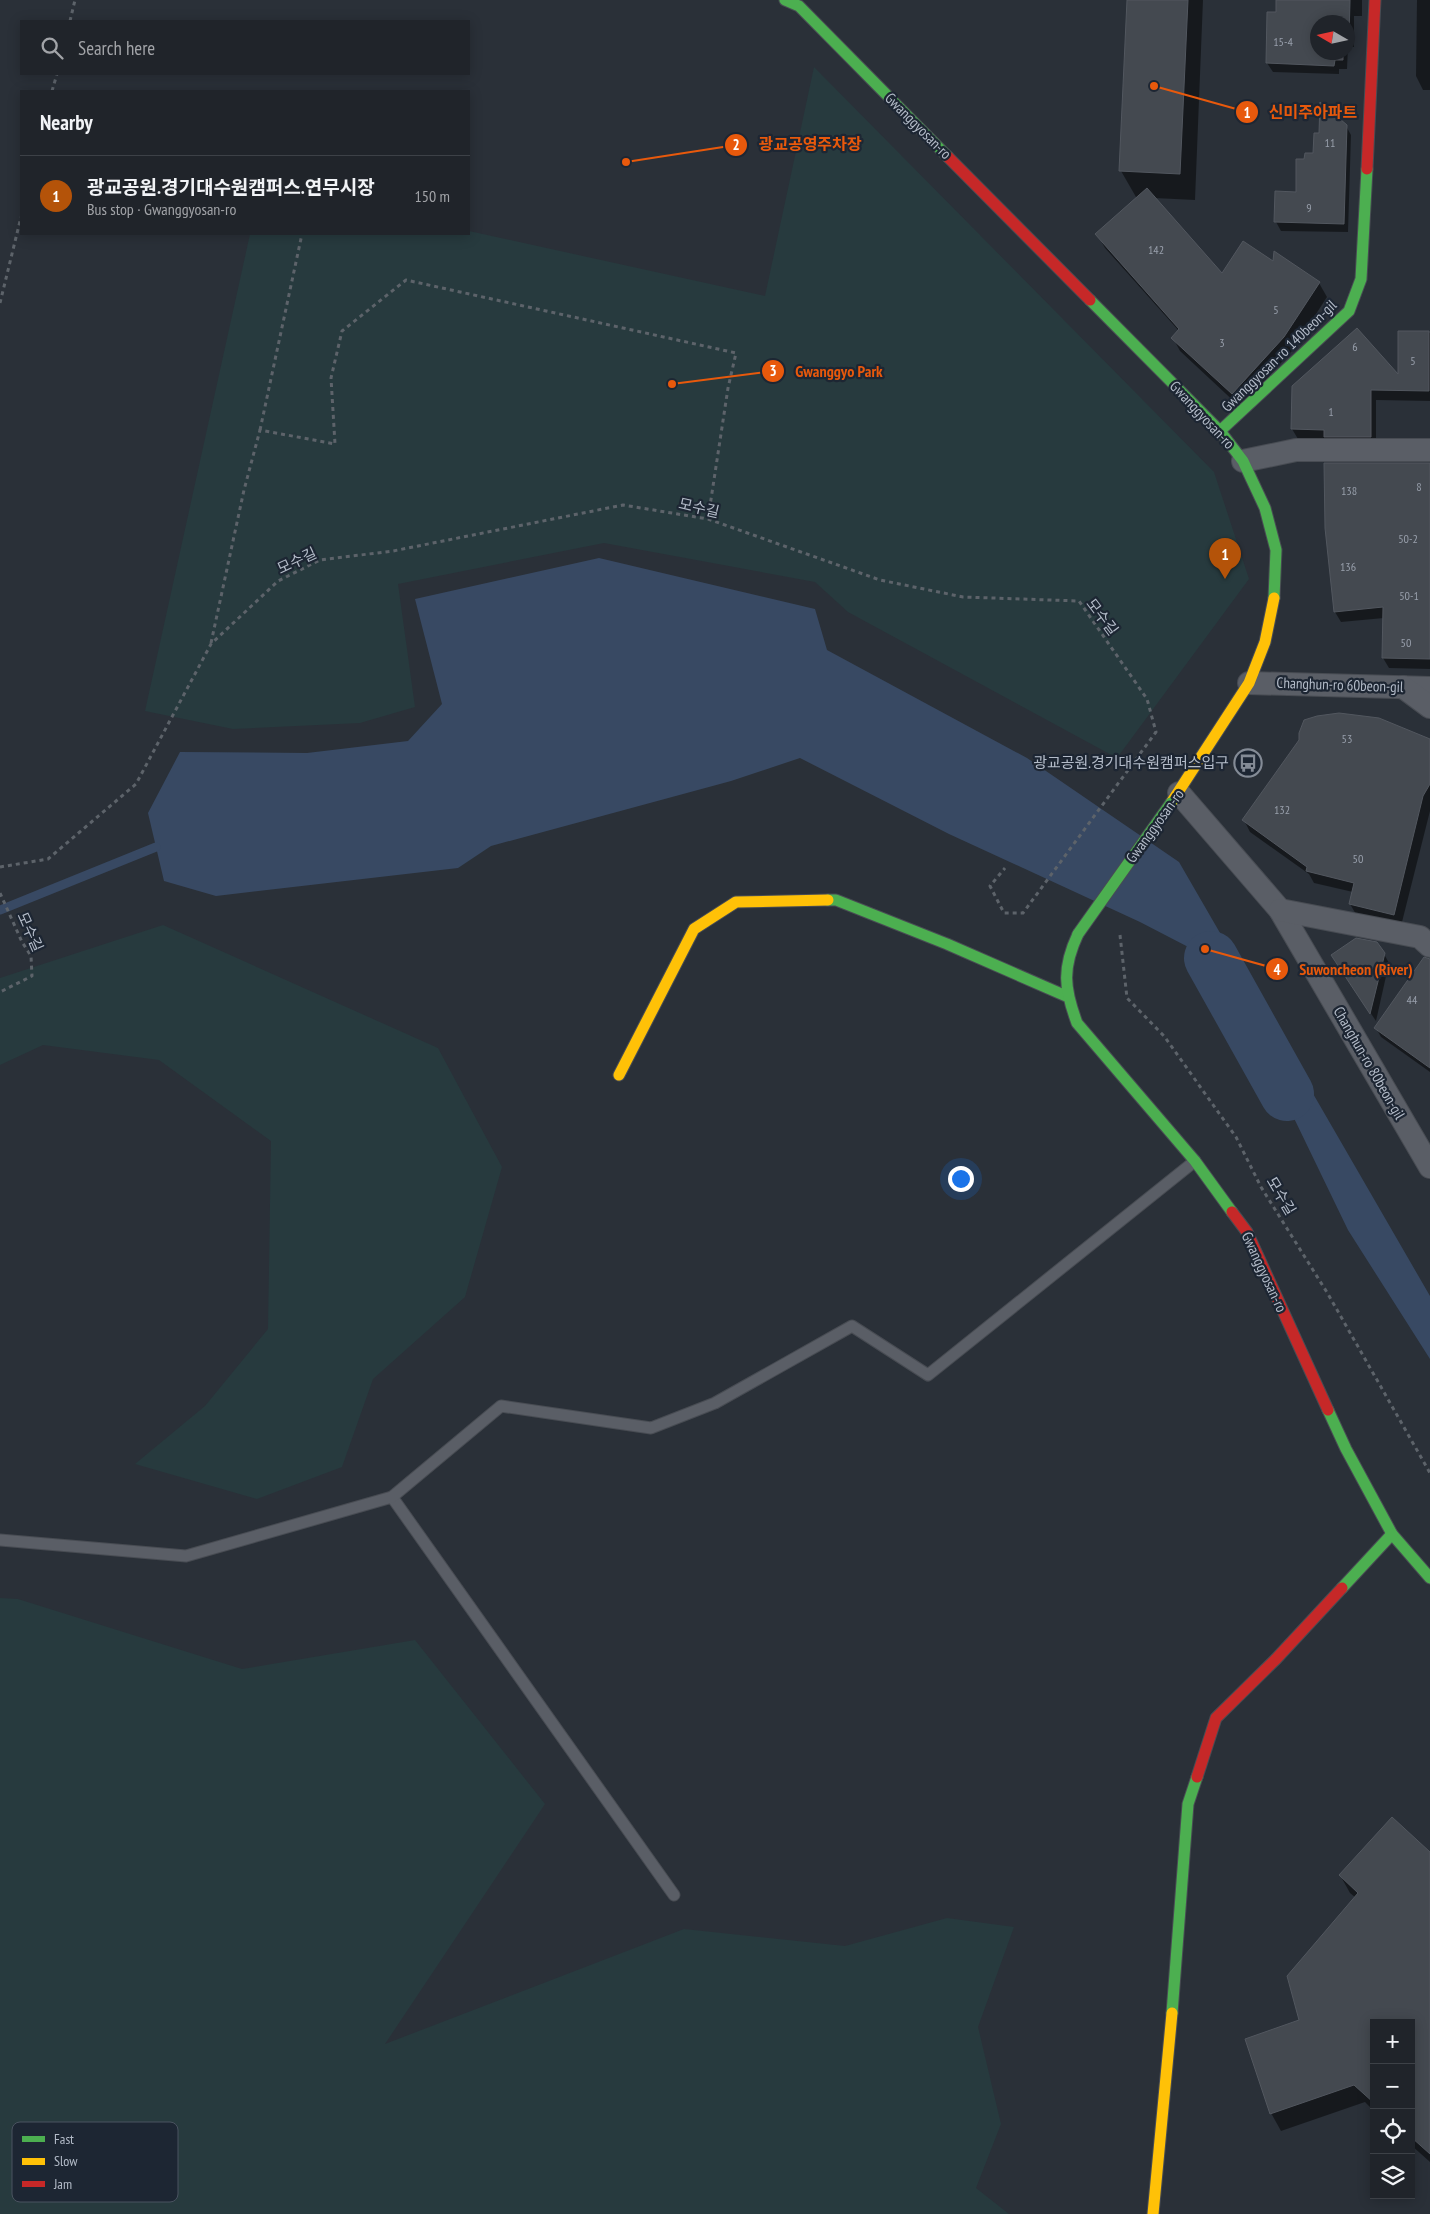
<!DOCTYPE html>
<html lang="en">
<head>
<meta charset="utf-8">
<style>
  body { margin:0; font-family:"PT Sans Narrow","Noto Sans KR",sans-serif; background:#282c32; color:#f1f3f6 }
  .controls { position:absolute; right:15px; bottom:15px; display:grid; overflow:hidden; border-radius:0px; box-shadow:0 2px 12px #0003 }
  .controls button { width:45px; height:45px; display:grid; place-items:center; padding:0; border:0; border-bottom:1px solid #3d4147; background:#20242a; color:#f1f3f6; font:25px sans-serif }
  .compass { position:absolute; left:1310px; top:15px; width:45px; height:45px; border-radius:50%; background:#20242a; box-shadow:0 2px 12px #0003; rotate:279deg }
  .you { position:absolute; left:960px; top:1178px; width:18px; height:18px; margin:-12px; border:4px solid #fff; border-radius:50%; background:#1a73e8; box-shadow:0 0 0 8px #1a73e833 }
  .badge { display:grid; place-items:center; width:32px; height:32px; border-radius:50%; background:#b45309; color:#fff; font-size:16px; font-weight:700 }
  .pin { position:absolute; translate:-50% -41px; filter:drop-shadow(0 1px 2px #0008) }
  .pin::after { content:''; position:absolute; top:26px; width:18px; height:15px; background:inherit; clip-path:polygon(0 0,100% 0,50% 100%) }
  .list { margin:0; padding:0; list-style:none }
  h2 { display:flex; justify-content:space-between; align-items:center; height:65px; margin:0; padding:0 20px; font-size:21px }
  h2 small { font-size:16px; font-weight:400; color:#a2a4a8 }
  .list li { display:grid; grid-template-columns:32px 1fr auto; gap:15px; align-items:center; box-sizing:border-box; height:80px; padding:0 20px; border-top:1px solid #3d4147 }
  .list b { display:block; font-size:19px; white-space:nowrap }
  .list p { margin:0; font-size:16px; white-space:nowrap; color:#a2a4a8 }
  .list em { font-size:16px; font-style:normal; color:#a2a4a8 }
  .icon { flex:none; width:28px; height:28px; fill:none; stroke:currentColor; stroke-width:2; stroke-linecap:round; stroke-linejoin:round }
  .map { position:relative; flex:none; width:1430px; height:2214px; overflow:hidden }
  .search { position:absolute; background:#20242a; box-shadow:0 2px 12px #0003; left:20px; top:20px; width:450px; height:55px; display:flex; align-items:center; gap:12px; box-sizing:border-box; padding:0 18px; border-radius:0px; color:#a2a4a8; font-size:19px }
  .panel { position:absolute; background:#20242a; box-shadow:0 2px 12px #0003; left:20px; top:90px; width:450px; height:145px; border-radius:0px }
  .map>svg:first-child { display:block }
  .green { fill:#273a3e }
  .water { fill:#384963 }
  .shadow { fill:#0007; fill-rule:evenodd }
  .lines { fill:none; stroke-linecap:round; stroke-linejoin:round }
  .stream { stroke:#384963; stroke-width:9 }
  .river { stroke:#384963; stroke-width:54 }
  .building { fill:#444950; stroke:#52575f }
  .lane-casing { stroke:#484c53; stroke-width:13 }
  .street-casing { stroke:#484c53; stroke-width:24 }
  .fast-casing { stroke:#484c53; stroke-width:13 }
  .slow-casing { stroke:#484c53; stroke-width:13 }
  .jam-casing { stroke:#484c53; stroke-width:13 }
  .path { stroke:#5d636a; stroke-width:3; stroke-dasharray:4 4; stroke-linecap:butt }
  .lane { stroke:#5a5e66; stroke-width:11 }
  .street { stroke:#5a5e66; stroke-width:22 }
  .fast { stroke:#4caf50; stroke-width:11 }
  .slow { stroke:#ffc107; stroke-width:11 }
  .jam { stroke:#c62828; stroke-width:11 }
  .fast-bridge-casing { stroke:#484c53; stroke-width:13; stroke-linecap:butt }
  .fast-bridge { stroke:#4caf50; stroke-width:11 }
  .labels { text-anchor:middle; stroke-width:4.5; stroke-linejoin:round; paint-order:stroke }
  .number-label { font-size:12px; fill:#989fab }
  .street-label { font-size:15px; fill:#b4bcc9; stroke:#1d2633 }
  .poi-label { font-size:15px; fill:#b4bcc9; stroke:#1d2633; text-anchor:end }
  .key { fill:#1d2633; stroke:#4a5360; stroke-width:1 }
  .key-label { font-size:14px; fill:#b4bcc9 }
  .leader { fill:none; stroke:#e8590c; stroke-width:2 }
  .callout-dot { fill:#e8590c; stroke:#1d2633; stroke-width:2 }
  .mark-label { font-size:15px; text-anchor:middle; font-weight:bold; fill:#fff }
  .callout-label { font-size:16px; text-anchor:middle; font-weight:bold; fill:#e8590c; stroke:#1d2633; stroke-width:4.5; stroke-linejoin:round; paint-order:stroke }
</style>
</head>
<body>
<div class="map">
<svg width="1430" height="2214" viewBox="0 0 1430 2214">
  <rect width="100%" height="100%" fill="#2a3038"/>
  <g class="green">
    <path d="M814 67 1214 472 1249 579 1117 758 848 612 815 582 604 543 398 584 415 707 360 723 233 729 145 711 250 234H469V231L765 296Z"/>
    <path d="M163 925 438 1048 502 1167 465 1297 373 1379 342 1467 257 1499 135 1464 205 1406 268 1329 271 1141 159 1060 43 1045 0 1065V978Z"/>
    <path d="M0 1598 18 1599 242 1669 415 1640 545 1804 385 2044 684 1929 845 1946 947 1918 1014 1927 978 2027 1001 2124 976 2188 1009 2214H0Z"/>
  </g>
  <path class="water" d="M599 558 815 609 827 650 1027 758 1179 862 1430 1296V1359L1348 1230 1249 1025 1196 951 1140 922 949 834 800 758 731 781 491 846 458 868 216 896 164 881 148 813 180 752 307 753 408 741 442 704 415 599Z"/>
  <g class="shadow">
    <path d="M1128 0H1203L1195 200 1154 198 1223 275 1275 263V253L1319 283 1327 297 1292 351 1240 407 1180 351 1173 338 1179 331 1105 248 1097 234 1139 197H1136L1121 171Z"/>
    <path d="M1278 0H1362V16H1354V47H1348L1347 69H1339V74L1273 72 1267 63 1277 14ZM1318 22H1348V52H1318Z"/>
    <path d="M1417 0H1430V90H1423L1416 76Z"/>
    <path d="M1346 126 1351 135 1348 232 1281 231 1276 222 1297 193 1306 161 1314 154 1321 134Z"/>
    <path d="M1399 332 1430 333V401L1376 400V447L1298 439 1292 429 1293 386 1399 377Z"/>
    <path d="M1430 464V669L1389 668 1383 658 1384 618 1341 622 1335 612Z"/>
    <path d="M1430 741V811L1401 926 1357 916 1350 904 1353 892 1314 883 1309 874 1250 832 1244 820Z"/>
    <path d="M1384 954 1389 963 1376 1021 1332 956Z"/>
    <path d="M1430 977V1072L1381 1037 1376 1028Z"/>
    <path d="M1430 1854V2162L1411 2145V2023H1374V2111L1365 2102 1281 2131 1271 2113 1300 2021 1356 1898 1350 1893 1340 1875Z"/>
  </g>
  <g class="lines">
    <path class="stream" d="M0 910 156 847"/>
    <path class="river" d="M1211 958 1287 1094"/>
  </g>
  <g class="building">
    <path d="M1127 0H1188L1180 174 1119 171Z"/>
    <path d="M1276 0H1350L1349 39H1348V22H1318V52H1343V60H1335L1334 66 1266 63 1267 12H1276Z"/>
    <path d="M1320 102 1347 125 1344 224 1274 222 1275 191 1296 192V159H1304L1305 153H1313L1314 133H1319Z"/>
    <path d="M1147 188 1222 273 1243 241 1273 261 1274 251 1320 282 1284 337 1232 394 1171 338 1179 329 1095 234Z"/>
    <path d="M1357 328 1398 374V331H1429V391L1371 390V437H1324V430L1291 429 1292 386Z"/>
    <path d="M1324 463H1430V659L1382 658 1383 607 1334 612 1325 528Z"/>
    <path d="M1339 713 1379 718 1430 739V784L1423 796 1394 915 1349 904 1354 883 1306 871 1307 867 1242 820 1299 740V733L1304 720 1317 716Z"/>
    <path d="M1356 938 1377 942 1385 953 1370 1014 1331 955Z"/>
    <path d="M1424 957 1430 959V1068L1374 1028Z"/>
    <path d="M1392 1817 1430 1852V2154L1411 2137V2023H1374V2103L1354 2085 1270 2114 1245 2039 1299 2020 1287 1976 1358 1893 1339 1875Z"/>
  </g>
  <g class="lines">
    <g class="lane-casing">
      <g id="lane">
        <path d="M392 1497 674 1895"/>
        <path d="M0 1540 186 1556 392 1497 501 1406 651 1428 715 1403 852 1326 928 1375 1195 1161"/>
      </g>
    </g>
    <g class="street-casing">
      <g id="street">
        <path d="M1243 461 1296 450H1430"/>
        <path d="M1249 683 1430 688"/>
        <path d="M1403 687 1430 707"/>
        <path d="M1179 793 1280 910 1430 1167"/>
        <path d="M1280 910 1420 937 1430 946"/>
      </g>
    </g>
    <g class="fast-casing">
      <g id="fast">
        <path d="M785 0 799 6 948 157"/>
        <path d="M1090 300 1220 431 1243 461 1265 508 1276 550 1274 598"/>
        <path d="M1220 431 1349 311 1361 279 1367 169"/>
        <path d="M828 900H836L947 944 1066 996"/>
        <path d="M1078 934C1062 968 1064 988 1077 1023L1195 1161 1232 1212"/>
        <path d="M1328 1410 1346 1449 1392 1534 1430 1578"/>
        <path d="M1342 1588 1392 1534"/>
        <path d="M1172 2013 1188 1804 1197 1777"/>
      </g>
    </g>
    <g class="slow-casing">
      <g id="slow">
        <path d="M1171 803 1249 683 1265 642 1274 598"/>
        <path d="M619 1075 694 929 736 902 828 900"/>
        <path d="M1153 2214 1172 2013"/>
      </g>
    </g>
    <g class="jam-casing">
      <g id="jam">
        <path d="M948 157 1090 300"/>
        <path d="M1367 169 1375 0"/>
        <path d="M1232 1212 1247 1232 1328 1410"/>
        <path d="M1197 1777 1216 1718 1276 1659 1342 1588"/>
      </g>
    </g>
    <g class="path">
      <path d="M70 21 75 0"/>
      <path d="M52 91 57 74"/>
      <path d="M0 303 21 217"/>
      <path d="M260 430 302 234"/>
      <path d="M211 643 244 490 260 430 335 444 331 378 342 331 406 280 736 353 728 388 708 519"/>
      <path d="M0 867 48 859 136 784 211 644 278 581 320 560 393 551 623 505 708 519 880 580 963 597 1079 601 1147 699 1156 732 1023 913H1004L990 886 1005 868"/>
      <path d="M0 893 22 942 31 956 32 976 0 992"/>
      <path d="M1120 935 1127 998 1164 1036 1236 1137 1261 1187 1328 1294 1430 1473"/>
    </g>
    <use href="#lane" class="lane"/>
    <use href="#street" class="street"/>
    <use href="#fast" class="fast"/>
    <use href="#slow" class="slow"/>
    <use href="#jam" class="jam"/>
    <g class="fast-bridge-casing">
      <path id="fast-bridge" d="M1078 934 1171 803"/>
    </g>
    <use href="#fast-bridge" class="fast-bridge"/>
  </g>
  <defs>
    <g id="bus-ring" transform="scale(1.4375)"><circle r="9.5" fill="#1d2633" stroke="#848b96" stroke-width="1.5"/><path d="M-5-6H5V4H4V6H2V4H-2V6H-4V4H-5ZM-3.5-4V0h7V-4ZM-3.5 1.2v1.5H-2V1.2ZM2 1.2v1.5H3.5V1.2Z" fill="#848b96"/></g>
  </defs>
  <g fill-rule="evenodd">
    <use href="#bus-ring" x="1248" y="763"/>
  </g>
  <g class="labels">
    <g class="number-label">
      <text x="1283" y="46">15-4</text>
      <text x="1330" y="147">11</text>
      <text x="1309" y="212">9</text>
      <text x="1156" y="254">142</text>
      <text x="1276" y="314">5</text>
      <text x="1222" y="347">3</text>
      <text x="1355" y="351">6</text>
      <text x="1413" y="365">5</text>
      <text x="1331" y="416">1</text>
      <text x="1419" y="491">8</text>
      <text x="1349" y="495">138</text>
      <text x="1408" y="543">50-2</text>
      <text x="1348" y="571">136</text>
      <text x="1409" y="600">50-1</text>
      <text x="1406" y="647">50</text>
      <text x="1347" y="743">53</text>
      <text x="1282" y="814">132</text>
      <text x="1358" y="863">50</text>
      <text x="1412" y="1004">44</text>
    </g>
    <g class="street-label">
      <text transform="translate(918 126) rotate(45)" y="5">Gwanggyosan-ro</text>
      <text transform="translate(1279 356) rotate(-44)" y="5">Gwanggyosan-ro 140beon-gil</text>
      <text transform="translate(1202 415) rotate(47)" y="5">Gwanggyosan-ro</text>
      <text transform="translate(699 508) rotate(13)" y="5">모수길</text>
      <text transform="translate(297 561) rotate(-25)" y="5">모수길</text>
      <text transform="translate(1102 617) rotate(53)" y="5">모수길</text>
      <text transform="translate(1340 685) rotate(2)" y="5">Changhun-ro 60beon-gil</text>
      <text transform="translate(1155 826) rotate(-54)" y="5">Gwanggyosan-ro</text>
      <text transform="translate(30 932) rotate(66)" y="5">모수길</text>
      <text transform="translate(1369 1063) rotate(60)" y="5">Changhun-ro 80beon-gil</text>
      <text transform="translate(1281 1196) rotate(59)" y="5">모수길</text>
      <text transform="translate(1264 1272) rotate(65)" y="5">Gwanggyosan-ro</text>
    </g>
    <g class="poi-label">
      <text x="1229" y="768">광교공원.경기대수원캠퍼스입구</text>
    </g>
  </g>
  <rect x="12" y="2122" width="166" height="80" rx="8" class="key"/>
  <rect x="22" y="2136" width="23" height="6" fill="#4caf50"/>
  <rect x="22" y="2158" width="23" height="7" fill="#ffc107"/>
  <rect x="22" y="2181" width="23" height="6" fill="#c62828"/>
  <g class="key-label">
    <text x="54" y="2144">Fast</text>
    <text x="54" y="2166">Slow</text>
    <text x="54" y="2189">Jam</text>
  </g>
  <path class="leader" d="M1154 86L1247 112M626 162L736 145M672 384L773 371M1205 949L1277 969"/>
  <g class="callout-dot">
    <circle cx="1154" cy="86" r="5"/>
    <circle cx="626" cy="162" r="5"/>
    <circle cx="672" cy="384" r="5"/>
    <circle cx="1205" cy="949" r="5"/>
    <circle cx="1247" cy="112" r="12"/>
    <circle cx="736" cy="145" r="12"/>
    <circle cx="773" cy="371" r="12"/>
    <circle cx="1277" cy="969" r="12"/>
  </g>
  <g class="mark-label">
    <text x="1247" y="118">1</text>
    <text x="736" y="150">2</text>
    <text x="773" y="376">3</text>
    <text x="1277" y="975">4</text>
  </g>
  <g class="callout-label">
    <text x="1313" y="118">신미주아파트</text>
    <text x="810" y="150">광교공영주차장</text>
    <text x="839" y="377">Gwanggyo Park</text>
    <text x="1356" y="975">Suwoncheon (River)</text>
  </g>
</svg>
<div class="controls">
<button>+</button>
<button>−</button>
<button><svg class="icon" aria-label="locate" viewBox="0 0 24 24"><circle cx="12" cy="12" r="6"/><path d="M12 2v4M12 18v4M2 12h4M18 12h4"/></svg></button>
<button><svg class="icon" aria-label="layers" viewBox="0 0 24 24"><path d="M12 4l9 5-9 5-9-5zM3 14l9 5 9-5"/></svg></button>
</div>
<svg class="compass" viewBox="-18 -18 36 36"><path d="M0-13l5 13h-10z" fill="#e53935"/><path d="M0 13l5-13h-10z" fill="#a2a4a8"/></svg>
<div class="you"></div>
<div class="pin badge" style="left:1225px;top:579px">1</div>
<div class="search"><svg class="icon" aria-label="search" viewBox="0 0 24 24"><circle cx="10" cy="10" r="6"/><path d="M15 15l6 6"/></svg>Search here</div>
<section class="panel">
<h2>Nearby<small></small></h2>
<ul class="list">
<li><span class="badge">1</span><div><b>광교공원.경기대수원캠퍼스.연무시장</b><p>Bus stop · Gwanggyosan-ro</p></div><em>150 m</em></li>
</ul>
</section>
</div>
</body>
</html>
